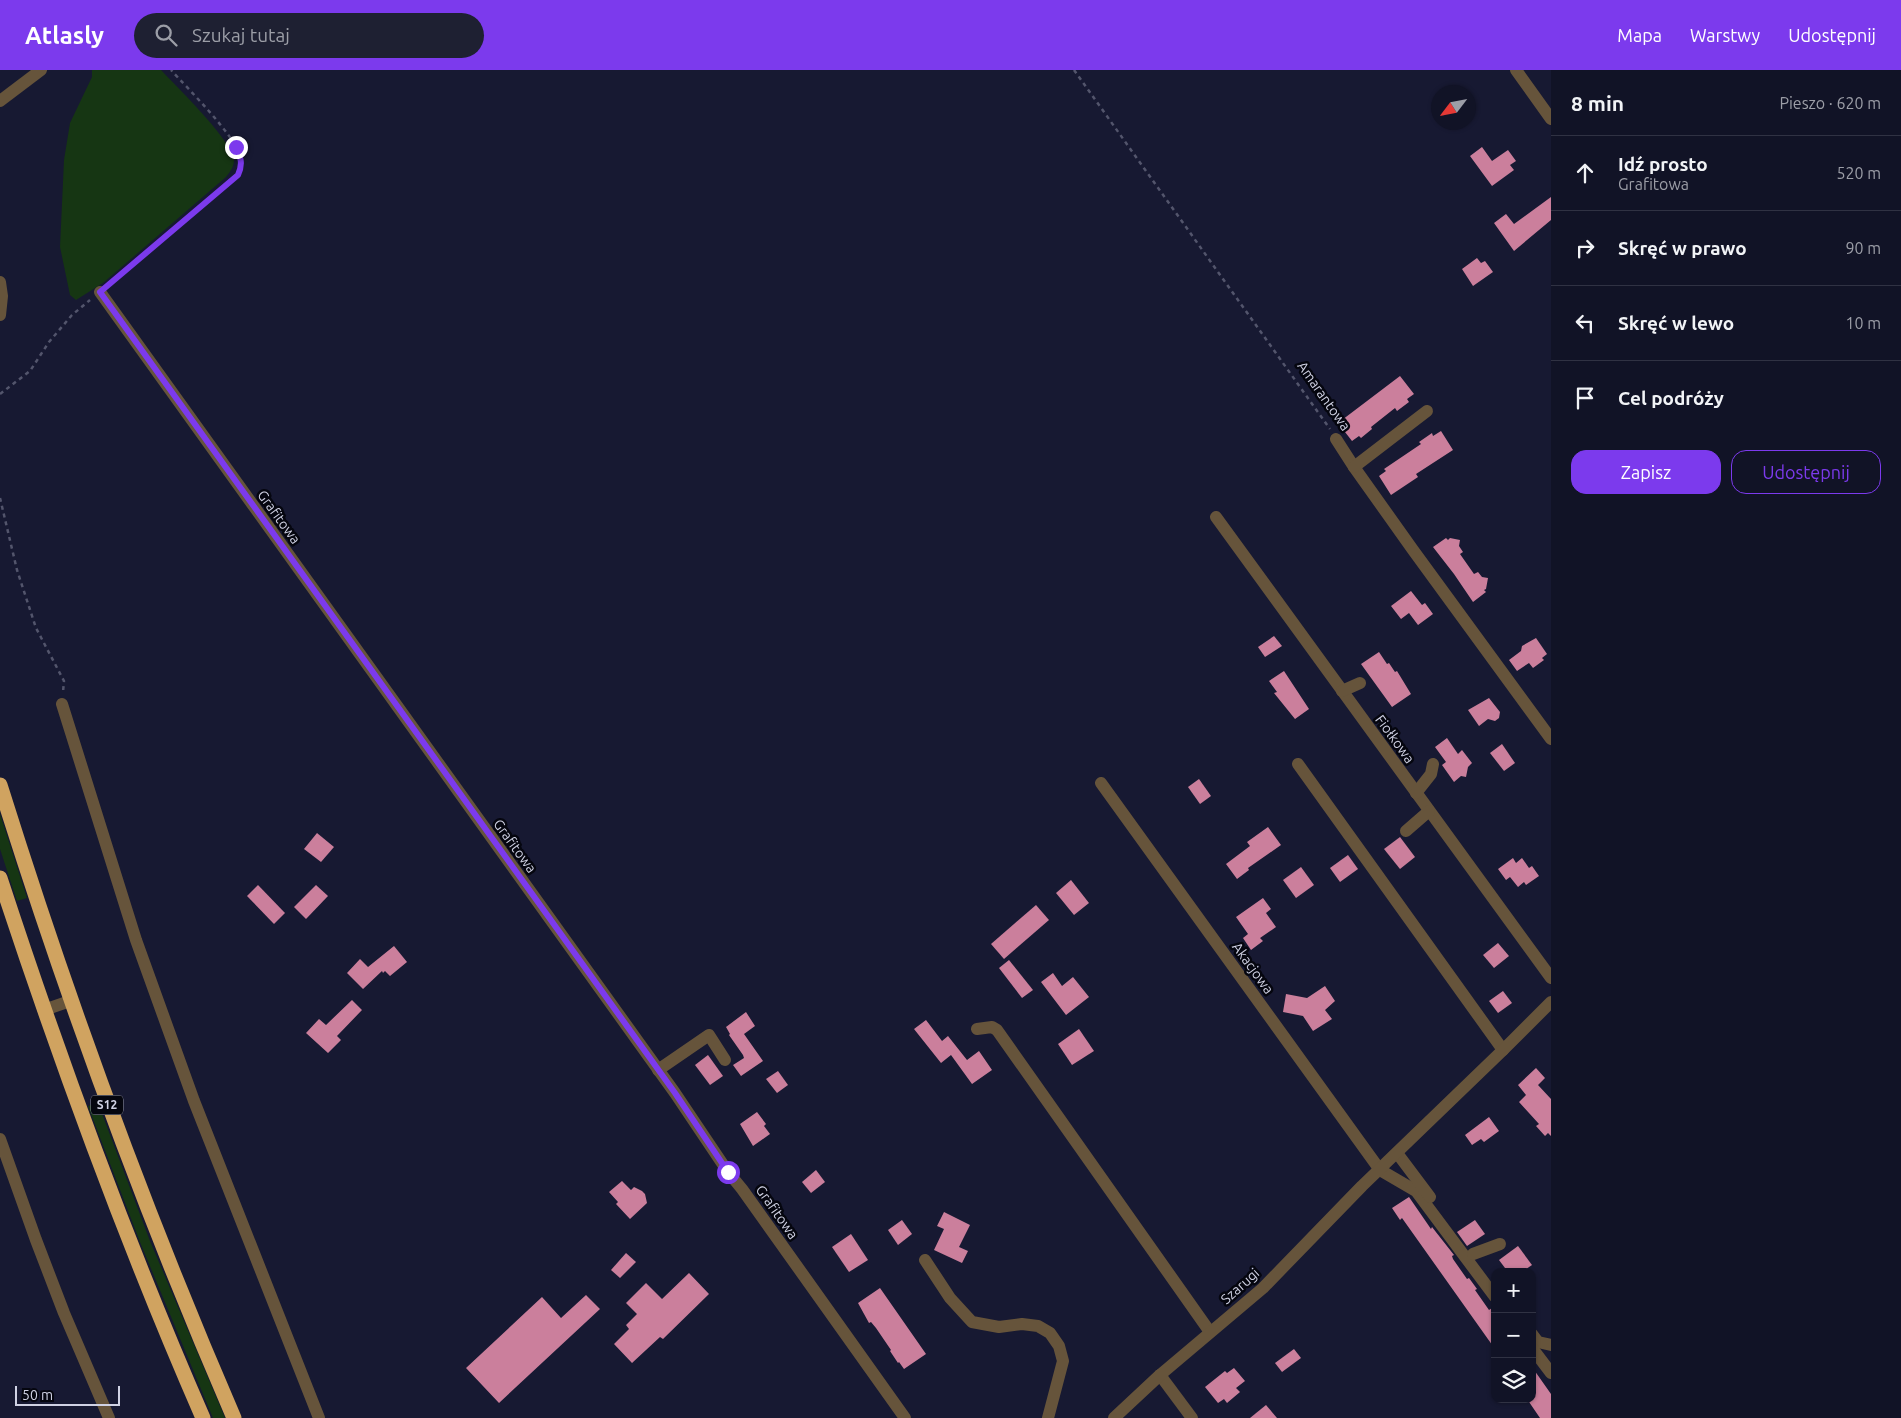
<!DOCTYPE html>
<html lang="pl">
<head>
<meta charset="utf-8">
<style>
  body { margin:0; font-family:Ubuntu,sans-serif; background:#1e2032; color:#f1f3f6 }
  .controls { position:absolute; right:15px; bottom:15px; display:grid; overflow:hidden; border-radius:10px; box-shadow:0 1px 4px #0004 }
  .controls button { width:45px; height:45px; display:grid; place-items:center; padding:0; border:0; border-bottom:1px solid #303243; background:#111326; color:#f1f3f6; font:25px sans-serif }
  .compass { position:absolute; left:1431px; top:15px; width:45px; height:45px; border-radius:50%; background:#111326; box-shadow:0 1px 4px #0004; rotate:238deg }
  .scale { position:absolute; left:15px; bottom:12px; width:105px; box-sizing:border-box; padding-left:5px; border:2px solid #d0d2e4; border-top:0; font-size:14px; line-height:18px; white-space:nowrap; color:#d0d2e4; -webkit-text-stroke:4px #05060f; paint-order:stroke }
  .stop { position:absolute; width:15px; height:15px; margin:-11px; border:4px solid #7c3aed; border-radius:50%; background:#fff }
  .stop.end { background:#7c3aed; border-color:#fff; box-shadow:0 1px 5px #0008 }
  .list { margin:0; padding:0; list-style:none }
  h2 { display:flex; justify-content:space-between; align-items:center; height:65px; margin:0; padding:0 20px; font-size:21px }
  h2 small { font-size:16px; font-weight:400; color:#9c9ea7 }
  .list li { display:grid; grid-template-columns:32px 1fr auto; gap:15px; align-items:center; box-sizing:border-box; height:75px; padding:0 20px; border-top:1px solid #303243 }
  .list b { display:block; font-size:19px; white-space:nowrap }
  .list p { margin:0; font-size:16px; white-space:nowrap; color:#9c9ea7 }
  .list em { font-size:16px; font-style:normal; color:#9c9ea7 }
  .actions { display:flex; gap:10px; padding:15px 20px }
  .actions a { flex:1; padding:11px 0; border:1px solid #7c3aed; border-radius:15px; text-align:center; font-size:18px; color:#7c3aed }
  .actions .main { background:#7c3aed; color:#fff }
  .icon { flex:none; width:28px; height:28px; fill:none; stroke:currentColor; stroke-width:2; stroke-linecap:round; stroke-linejoin:round }
  .map { position:relative; flex:none; width:1551px; height:1348px; overflow:hidden }
  header { display:flex; align-items:center; gap:30px; box-sizing:border-box; height:70px; padding:0 25px; background:#7c3aed; color:#fff }
  header strong { font-size:24px }
  nav { display:flex; gap:28px; margin-inline-start:auto; font-size:18px }
  .search { width:350px; height:45px; background:#1e2032; display:flex; align-items:center; gap:12px; box-sizing:border-box; padding:0 18px; border-radius:28px; color:#9c9ea7; font-size:19px }
  main { display:flex }
  aside { flex:1; background:#111326 }
  .map>svg:first-child { display:block }
  .green { fill:#163613 }
  .building { fill:#cb7f9c }
  .lines { fill:none; stroke-linecap:round; stroke-linejoin:round }
  .path { stroke:#53556c; stroke-width:2.5; stroke-dasharray:4 4; stroke-linecap:butt }
  .minor { stroke:#66543b; stroke-width:12 }
  .highway { stroke:#d0a360; stroke-width:15 }
  .route { stroke:#7c3aed; stroke-width:6 }
  .labels { text-anchor:middle; stroke-width:5; stroke-linejoin:round; paint-order:stroke }
  .shield { fill:#05060f; stroke:#9395a4; stroke-width:1 }
  .shield-label { font-size:12px; font-weight:bold; fill:#d0d2e4 }
  .street-label { font-size:14px; fill:#d0d2e4; stroke:#05060f }
</style>
</head>
<body>
<header>
<strong>Atlasly</strong>
<div class="search"><svg class="icon" aria-label="search" viewBox="0 0 24 24"><circle cx="10" cy="10" r="6"/><path d="M15 15l6 6"/></svg>Szukaj tutaj</div>
<nav><a>Mapa</a><a>Warstwy</a><a>Udostępnij</a></nav>
</header>
<main>
<div class="map">
<svg width="1551" height="1348" viewBox="0 0 1551 1348">
  <rect width="100%" height="100%" fill="#171932"/>
  <g class="green">
    <path d="M92 0H161C176 16 232 70 234 90 234 97 230 102 226 107L103 213 76 230 70 225 60 177 64 90 70 53 92 7Z"/>
    <path d="M0 744 27 828 17 831 0 779Z"/>
    <path d="M98 1033 150 1171 225 1348H213L140 1172 88 1036Z"/>
  </g>
  <g class="building">
    <path d="M1482 77 1492 91 1508 80 1516 91 1510 95 1514 100 1492 116 1470 86Z"/>
    <path d="M1551 127V150L1514 181 1494 153 1506 144 1514 154Z"/>
    <path d="M1477 188 1481 193 1485 191 1493 202 1473 216 1462 199Z"/>
    <path d="M1400 306 1414 324 1407 329 1409 332 1397 341 1395 338 1371 357 1372 359 1361 368 1359 366 1352 371 1338 353Z"/>
    <path d="M1441 361 1453 380 1416 404 1418 407 1391 425 1379 406 1386 401 1384 399 1421 374 1419 372 1432 363 1433 366Z"/>
    <path d="M1446 468 1448 470 1450 468 1460 470 1459 476 1463 482 1460 484 1474 504 1478 502 1482 507 1488 508 1486 519 1484 520 1486 522 1473 532 1454 504 1433 477Z"/>
    <path d="M1411 521 1422 535 1425 533 1433 544 1418 555 1409 543 1401 549 1391 536Z"/>
    <path d="M1274 566 1282 576 1265 587 1258 577Z"/>
    <path d="M1536 568 1547 584 1542 588 1544 590 1533 598 1529 593 1517 601 1509 590 1521 581 1522 576Z"/>
    <path d="M1379 582 1387 594 1389 593 1395 602 1397 601 1411 624 1392 637 1361 594Z"/>
    <path d="M1284 601 1309 639 1295 649 1274 623 1277 622 1269 611Z"/>
    <path d="M1489 628 1500 642 1499 648 1495 651 1488 649 1479 656 1468 640Z"/>
    <path d="M1447 668 1458 684 1462 680 1472 693 1468 697 1466 707 1461 706 1454 712 1442 695 1446 692 1435 677Z"/>
    <path d="M1502 674 1515 693 1504 701 1490 683Z"/>
    <path d="M1199 709 1211 726 1200 734 1188 717Z"/>
    <path d="M1268 757 1281 775 1248 798 1249 800 1237 809 1226 794 1250 776 1247 772Z"/>
    <path d="M317 763 334 777 321 792 304 779Z"/>
    <path d="M1400 767 1415 787 1400 799 1384 779Z"/>
    <path d="M1348 785 1358 799 1340 812 1330 798Z"/>
    <path d="M1513 788 1516 793 1522 788 1529 798 1532 796 1539 806 1526 815 1524 812 1518 817 1510 807 1506 810 1498 799Z"/>
    <path d="M1301 797 1314 815 1296 828 1283 810Z"/>
    <path d="M1071 810 1089 833 1074 845 1056 823Z"/>
    <path d="M258 815 285 843 274 854 247 826Z"/>
    <path d="M316 815 328 826 306 849 294 837Z"/>
    <path d="M1263 828 1271 839 1266 843 1276 857 1260 868 1263 871 1251 880 1243 868 1248 864 1236 847Z"/>
    <path d="M1036 835 1049 850 1004 889 991 874Z"/>
    <path d="M1498 873 1509 886 1494 898 1483 885Z"/>
    <path d="M394 876 407 892 390 906 385 901 383 903 382 901 363 919 347 903 360 889 368 897Z"/>
    <path d="M1009 890 1033 920 1022 928 999 898Z"/>
    <path d="M1053 903 1062 916 1073 907 1089 927 1066 945 1041 912Z"/>
    <path d="M1325 916 1335 931 1325 940 1332 949 1313 961 1303 946 1283 942 1286 924 1307 928Z"/>
    <path d="M1503 921 1512 933 1498 943 1489 931Z"/>
    <path d="M352 930 362 940 337 966 341 970 328 983 306 963 319 949 326 955Z"/>
    <path d="M746 942 755 956 744 964 763 991 741 1006 733 995 744 988 743 985 729 965 730 964 726 957Z"/>
    <path d="M926 950 942 971 948 966 967 990 979 981 992 1000 972 1014 951 985 941 993 914 959Z"/>
    <path d="M1079 959 1094 981 1072 995 1058 974Z"/>
    <path d="M708 985 723 1006 710 1015 695 995Z"/>
    <path d="M1536 998 1545 1008 1538 1015 1551 1029V1066L1548 1063 1545 1066 1536 1056 1539 1054 1519 1032 1526 1025 1518 1015Z"/>
    <path d="M778 1001 788 1015 777 1023 766 1009Z"/>
    <path d="M757 1042 766 1054 764 1056 770 1064 753 1076 740 1054Z"/>
    <path d="M1489 1047 1499 1061 1484 1072 1481 1069 1472 1075 1465 1065Z"/>
    <path d="M816 1100 825 1112 811 1123 802 1112Z"/>
    <path d="M622 1111 631 1120 634 1117 642 1121 645 1124 647 1133 630 1149 616 1134 618 1132 609 1122Z"/>
    <path d="M1409 1127 1431 1159 1432 1157 1454 1185 1452 1186 1453 1189 1467 1209 1469 1208 1477 1219 1475 1220 1489 1240 1495 1236V1279L1402 1148 1400 1150 1392 1138Z"/>
    <path d="M944 1142 970 1155 959 1177 968 1181 962 1193 934 1180 944 1159 937 1156Z"/>
    <path d="M902 1150 912 1164 898 1175 888 1160Z"/>
    <path d="M1475 1150 1485 1164 1467 1176 1457 1162Z"/>
    <path d="M851 1164 868 1190 849 1202 832 1177Z"/>
    <path d="M1518 1176 1532 1195 1522 1202H1508L1499 1190Z"/>
    <path d="M626 1183 636 1192 620 1208 611 1200Z"/>
    <path d="M689 1203 709 1224 663 1269 660 1267 632 1293 614 1274 629 1259 626 1255 637 1244 626 1233 646 1213 662 1229Z"/>
    <path d="M880 1218 926 1284 904 1299 899 1292 898 1293 890 1281 891 1280 876 1258 871 1252 869 1253 858 1233Z"/>
    <path d="M586 1225 600 1239 499 1333 466 1298 542 1227 561 1248Z"/>
    <path d="M1294 1279 1301 1288 1282 1302 1275 1293Z"/>
    <path d="M1532 1297 1551 1324V1348H1540L1527 1329H1532Z"/>
    <path d="M1234 1298 1245 1311 1236 1318 1240 1322 1227 1333 1224 1329 1218 1333 1205 1317 1225 1301 1227 1303Z"/>
    <path d="M1266 1335 1277 1348H1250Z"/>
  </g>
  <g class="lines">
    <g class="path">
      <path d="M1074 0 1330 359"/>
      <path d="M110 214 231 111C238 105 243 97 241 88 235 65 188 19 171 0"/>
      <path d="M0 324 30 301 49 272 72 245 90 230"/>
      <path d="M0 428 17 500 36 558 64 611 63 622"/>
    </g>
    <g class="minor">
      <path d="M1516 0 1551 49"/>
      <path d="M0 31 41 0"/>
      <path d="M0 212 2 226 0 245"/>
      <path d="M100 222 675 1023 728 1102 742 1119 905 1348"/>
      <path d="M1336 369 1354 397 1413 480 1551 669"/>
      <path d="M1354 397 1427 341"/>
      <path d="M1216 447 1551 908"/>
      <path d="M1342 621 1360 613"/>
      <path d="M62 634 136 870 194 1031 319 1348"/>
      <path d="M1298 694 1503 980"/>
      <path d="M1101 713 1380 1100 1416 1121 1495 1227"/>
      <path d="M1416 723 1431 704 1433 694"/>
      <path d="M1406 761 1429 741"/>
      <path d="M44 940 70 931"/>
      <path d="M977 959 992 957 997 960 1210 1262"/>
      <path d="M658 1000 709 965 725 990"/>
      <path d="M0 1069 36 1170 64 1243 109 1348"/>
      <path d="M1397 1083 1430 1127"/>
      <path d="M1473 1184 1500 1174"/>
      <path d="M925 1190 950 1228 972 1252 999 1257 1022 1254 1038 1256 1050 1263 1059 1276 1063 1291 1048 1348"/>
      <path d="M1532 1264 1538 1272 1551 1275"/>
      <path d="M1532 1278 1551 1303"/>
      <path d="M1160 1305 1192 1348"/>
      <path d="M1114 1348 1160 1305 1263 1218 1362 1116 1503 980 1551 932"/>
    </g>
    <g class="highway">
      <path d="M0 715C68 932 144 1140 234 1348"/>
      <path d="M0 808C60 991 126 1172 203 1348"/>
    </g>
  </g>
  <g class="lines">
    <path class="route" d="M236 77C241 88 243 94 238 105L100 222 675 1023 728 1102"/>
  </g>
  <g class="labels">
    <rect class="shield" x="91" y="1025.5" width="32" height="19" rx="4"/>
    <g class="shield-label">
      <text x="107" y="1039">S12</text>
    </g>
    <g class="street-label">
      <text transform="translate(1324 326) rotate(55)" y="5">Amarantowa</text>
      <text transform="translate(279 447) rotate(54)" y="5">Grafitowa</text>
      <text transform="translate(1395 669) rotate(54)" y="5">Fiołkowa</text>
      <text transform="translate(515 776) rotate(54)" y="5">Grafitowa</text>
      <text transform="translate(1253 898) rotate(54)" y="5">Akacjowa</text>
      <text transform="translate(777 1142) rotate(55)" y="5">Grafitowa</text>
      <text transform="translate(1240 1216) rotate(-42)" y="5">Szarugi</text>
    </g>
  </g>
</svg>
<div class="controls">
<button>+</button>
<button>−</button>
<button><svg class="icon" aria-label="layers" viewBox="0 0 24 24"><path d="M12 4l9 5-9 5-9-5zM3 14l9 5 9-5"/></svg></button>
</div>
<svg class="compass" viewBox="-18 -18 36 36"><path d="M0-13l5 13h-10z" fill="#e53935"/><path d="M0 13l5-13h-10z" fill="#9c9ea7"/></svg>
<div class="scale">50 m</div>
<div class="stop" style="left:728px;top:1102px"></div>
<div class="stop end" style="left:236px;top:77px"></div>
</div>
<aside>
<h2>8 min<small>Pieszo · 620 m</small></h2>
<ul class="list">
<li><svg class="icon" aria-label="ahead" viewBox="0 0 24 24"><path d="M12 20V5M6 11l6-6 6 6"/></svg><div><b>Idź prosto</b><p>Grafitowa</p></div><em>520 m</em></li>
<li><svg class="icon" aria-label="right" viewBox="0 0 24 24"><path d="M7 20v-9h11M14 6l5 5-5 5"/></svg><div><b>Skręć w prawo</b></div><em>90 m</em></li>
<li><svg class="icon" aria-label="left" viewBox="0 0 24 24"><path d="M17 20v-9H6M10 6l-5 5 5 5"/></svg><div><b>Skręć w lewo</b></div><em>10 m</em></li>
<li><svg class="icon" aria-label="arrive" viewBox="0 0 24 24"><path d="M6 21V4h12l-3 4 3 4H6"/></svg><div><b>Cel podróży</b></div></li>
</ul>
<div class="actions"><a class="main">Zapisz</a><a>Udostępnij</a></div>
</aside>
</main>
</body>
</html>
